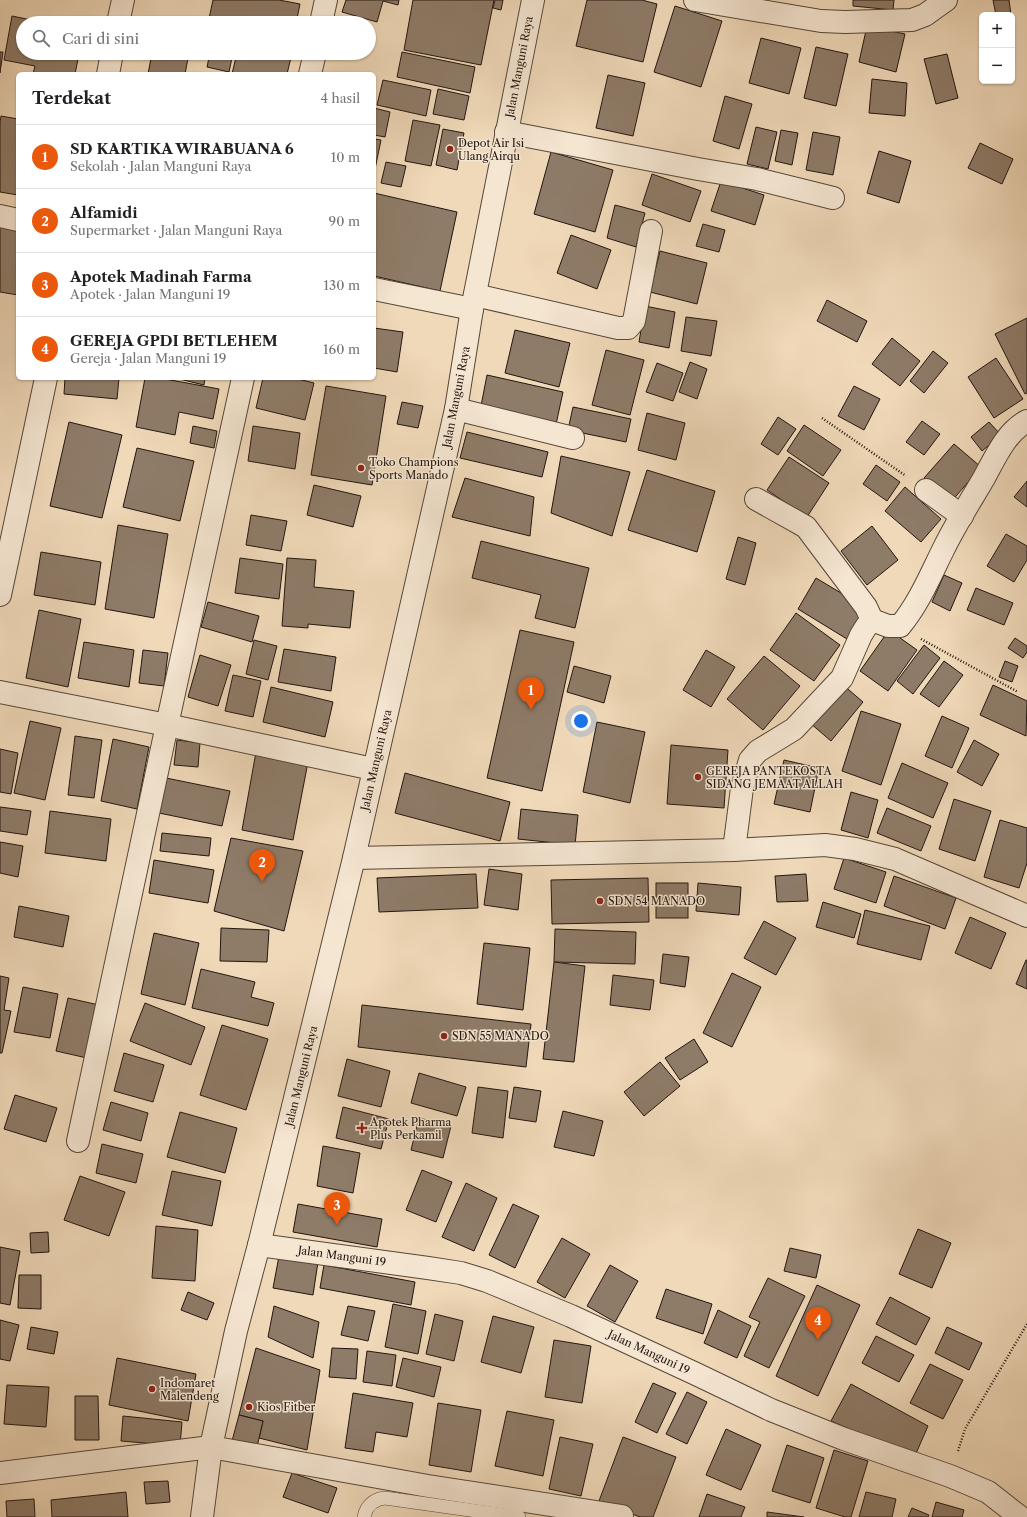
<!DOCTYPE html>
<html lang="id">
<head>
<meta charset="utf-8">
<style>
  body { margin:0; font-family:"Libre Caslon Text",serif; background:#f6f6f6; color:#202124 }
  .controls { position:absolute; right:12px; top:12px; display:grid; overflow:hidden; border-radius:6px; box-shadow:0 1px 3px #0004 }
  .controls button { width:36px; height:36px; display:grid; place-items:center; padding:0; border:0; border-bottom:1px solid #e0e0e0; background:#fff; color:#202124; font:20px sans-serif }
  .you { position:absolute; left:581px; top:721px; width:14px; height:14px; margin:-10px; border:3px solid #fff; border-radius:50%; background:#1a73e8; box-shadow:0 0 0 6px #1a73e833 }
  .badge { display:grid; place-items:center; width:26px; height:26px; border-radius:50%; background:#ea580c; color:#fff; font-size:13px; font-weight:700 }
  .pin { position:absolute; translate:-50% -33px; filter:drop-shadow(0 1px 2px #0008) }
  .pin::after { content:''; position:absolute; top:21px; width:14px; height:12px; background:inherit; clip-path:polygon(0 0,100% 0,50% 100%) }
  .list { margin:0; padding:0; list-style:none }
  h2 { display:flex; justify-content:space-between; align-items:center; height:52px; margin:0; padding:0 16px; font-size:17px }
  h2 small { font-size:13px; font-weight:400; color:#757577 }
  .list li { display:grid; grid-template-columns:26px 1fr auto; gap:12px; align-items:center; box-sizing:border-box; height:64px; padding:0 16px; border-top:1px solid #e0e0e0 }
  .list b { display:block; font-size:15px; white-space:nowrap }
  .list p { margin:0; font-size:13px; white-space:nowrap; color:#757577 }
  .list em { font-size:13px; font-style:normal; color:#757577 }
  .icon { flex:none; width:22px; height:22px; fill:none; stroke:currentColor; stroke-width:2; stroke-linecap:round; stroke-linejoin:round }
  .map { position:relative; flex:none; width:1027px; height:1517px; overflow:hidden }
  .search { position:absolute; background:#fff; box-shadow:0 1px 3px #0004; left:16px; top:16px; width:360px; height:44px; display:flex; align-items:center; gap:10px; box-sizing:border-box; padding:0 14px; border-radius:22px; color:#757577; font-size:15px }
  .panel { position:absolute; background:#fff; box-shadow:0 1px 3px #0004; left:16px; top:72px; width:360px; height:308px; border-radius:6px }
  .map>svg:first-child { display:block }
  .building { fill:#8e7b68; stroke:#231610 }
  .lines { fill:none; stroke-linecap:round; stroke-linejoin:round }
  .service-casing { stroke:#56473a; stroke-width:14 }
  .minor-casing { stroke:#56473a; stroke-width:24 }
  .tertiary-casing { stroke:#56473a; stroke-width:24 }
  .path { stroke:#231610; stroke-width:2.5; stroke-dasharray:1 2; stroke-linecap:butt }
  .service { stroke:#f5e6d2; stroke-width:13 }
  .minor { stroke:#f5e6d2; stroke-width:22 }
  .tertiary { stroke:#f5e6d2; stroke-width:22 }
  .poi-dot { fill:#8f2418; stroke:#f5e6d2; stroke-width:1.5 }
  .labels { text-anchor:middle; stroke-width:3; stroke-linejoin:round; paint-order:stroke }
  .street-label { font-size:11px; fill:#231610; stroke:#f5e6d2 }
  .poi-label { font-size:11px; fill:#231610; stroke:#f5e6d2; text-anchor:start }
</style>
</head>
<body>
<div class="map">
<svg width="1027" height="1517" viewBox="0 0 1027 1517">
  <rect width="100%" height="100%" fill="#f0d9b9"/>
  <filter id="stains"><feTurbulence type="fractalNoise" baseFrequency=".005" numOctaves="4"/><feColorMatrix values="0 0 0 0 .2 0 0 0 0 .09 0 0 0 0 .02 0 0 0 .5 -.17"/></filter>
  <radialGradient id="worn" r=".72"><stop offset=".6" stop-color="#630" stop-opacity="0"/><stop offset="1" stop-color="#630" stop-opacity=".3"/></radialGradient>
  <g class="building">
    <path d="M213 0H279L300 4 296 23H208Z"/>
    <path d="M346 0H399L398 5 383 1 377 22 342 12Z"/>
    <path d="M413 0H494L481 65 404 50Z"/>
    <path d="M495 0H503L501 10 493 8Z"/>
    <path d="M587 0H642L657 4 643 62 576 46Z"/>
    <path d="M853 0H894L893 10 853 6Z"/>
    <path d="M993 0H1009L1011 15H996Z"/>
    <path d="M675 6 722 21 701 87 654 72Z"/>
    <path d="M12 16 46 23H23V53H49L78 59 75 74H33L35 66 4 60Z"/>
    <path d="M867 26 905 34 896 72 859 62Z"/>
    <path d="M761 38 801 48 789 94 749 83Z"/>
    <path d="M816 47 848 54 836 106 804 98Z"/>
    <path d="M0 52H3L0 73Z"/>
    <path d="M402 52 475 67 470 93 397 77Z"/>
    <path d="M152 53H189L185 74H148Z"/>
    <path d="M210 53H233L229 72 207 67Z"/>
    <path d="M237 53H292L287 74H232Z"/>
    <path d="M947 54 958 98 936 104 924 59Z"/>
    <path d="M608 75 645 83 633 136 596 128Z"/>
    <path d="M872 79 907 83 905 116 869 113Z"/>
    <path d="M383 80 431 90 426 116 377 105Z"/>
    <path d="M438 89 469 96 464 120 433 114Z"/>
    <path d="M725 96 752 104 739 149 713 141Z"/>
    <path d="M374 108 390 112 385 137 374 135Z"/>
    <path d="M1 116 18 119V195L0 192V122Z"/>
    <path d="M413 120 440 125 431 166 405 161Z"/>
    <path d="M756 127 777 132 768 169 747 164Z"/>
    <path d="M443 129 464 133 457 170 436 165Z"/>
    <path d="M781 130 798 133 792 165 775 161Z"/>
    <path d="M813 132 840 137 833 175 806 170Z"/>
    <path d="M374 139 381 140 374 174Z"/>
    <path d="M980 143 1013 159 1002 184 968 168Z"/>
    <path d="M879 151 911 161 899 203 867 193Z"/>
    <path d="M551 152 613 170 595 232 534 214Z"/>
    <path d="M386 162 406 166 401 187 381 183Z"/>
    <path d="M652 174 701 191 690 222 642 205Z"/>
    <path d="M721 181 764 195 755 225 711 211Z"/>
    <path d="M374 193 457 212 440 291 374 276Z"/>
    <path d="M615 205 645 213 636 247 607 238Z"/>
    <path d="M703 224 725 230 719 252 696 246Z"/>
    <path d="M0 227 18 230V295L0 292Z"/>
    <path d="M571 235 611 250 597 289 557 273Z"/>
    <path d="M660 251 707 263 697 304 650 292Z"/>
    <path d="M827 300 867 321 857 342 817 321Z"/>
    <path d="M645 306 675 312 669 348 639 342Z"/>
    <path d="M686 317 717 321 711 356 681 351Z"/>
    <path d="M1027 318V393L1025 394 995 334Z"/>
    <path d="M374 328 403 332 397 372 374 368Z"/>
    <path d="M515 330 570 343 559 387 505 373Z"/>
    <path d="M892 338 920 361 900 386 872 364Z"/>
    <path d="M606 350 644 360 630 415 592 405Z"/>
    <path d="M933 351 948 363 924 393 910 381Z"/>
    <path d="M996 358 1023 399 994 418 968 377Z"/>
    <path d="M690 362 707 369 697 399 679 392Z"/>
    <path d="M657 363 683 373 673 401 646 392Z"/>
    <path d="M487 375 563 392 555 429 480 411Z"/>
    <path d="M65 378H119L117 399 64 394Z"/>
    <path d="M145 378H160L219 389 213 419 179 412 175 435 136 427Z"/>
    <path d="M175 378H205L204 385Z"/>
    <path d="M263 378H294L314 383 305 420 256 408Z"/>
    <path d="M326 386 386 396 372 485 311 475Z"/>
    <path d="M854 386 880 399 864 430 838 416Z"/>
    <path d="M402 402 423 406 418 428 397 424Z"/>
    <path d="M573 407 631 419 626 442 568 430Z"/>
    <path d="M647 413 685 423 676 460 638 450Z"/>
    <path d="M778 417 796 429 778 455 761 444Z"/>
    <path d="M922 421 940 434 924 455 906 442Z"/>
    <path d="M69 422 122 435 102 518 50 506Z"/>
    <path d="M989 422 1001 435 982 451 971 437Z"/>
    <path d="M804 425 841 450 823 476 787 451Z"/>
    <path d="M193 426 217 431 214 448 190 443Z"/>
    <path d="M253 426 300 433 295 469 248 461Z"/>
    <path d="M467 432 548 452 542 477 460 458Z"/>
    <path d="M954 444 981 467 951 502 924 478Z"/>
    <path d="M137 448 194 461 180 521 123 507Z"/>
    <path d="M561 456 630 472 612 536 551 513Z"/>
    <path d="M789 457 829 483 807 517 767 490Z"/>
    <path d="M876 465 900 482 887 501 863 484Z"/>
    <path d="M647 470 715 491 697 552 628 530Z"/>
    <path d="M465 478 534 497 530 536 452 517Z"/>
    <path d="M1027 481V507L1014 497Z"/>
    <path d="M314 485 361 496 353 527 307 515Z"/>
    <path d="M905 487 941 519 921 542 885 511Z"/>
    <path d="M251 515 287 521 281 551 246 545Z"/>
    <path d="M118 525 168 534 154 618 105 609Z"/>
    <path d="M872 526 898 560 867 585 841 551Z"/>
    <path d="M1006 534 1027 546V560L1014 582 987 566Z"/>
    <path d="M738 537 756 543 745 585 726 579Z"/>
    <path d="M481 541 589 568 575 628 535 618 541 595 472 578Z"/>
    <path d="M41 552 101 562 95 605 34 595Z"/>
    <path d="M240 558 283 564 279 599 235 593Z"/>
    <path d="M287 558 316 560 314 587 354 591 350 628 308 624V628L282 626Z"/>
    <path d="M944 575 962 583 950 611 932 602Z"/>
    <path d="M816 578 866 608 847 639 798 609Z"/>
    <path d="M976 588 1013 603 1004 625 967 610Z"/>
    <path d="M208 602 259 616 252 642 201 627Z"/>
    <path d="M39 610 81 619 68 687 26 678Z"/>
    <path d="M796 613 840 645 814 681 770 650Z"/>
    <path d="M520 630 574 642 542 791 487 778Z"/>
    <path d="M889 630 917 650 888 691 860 671Z"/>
    <path d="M1015 638 1027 646V652L1023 658 1008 648Z"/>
    <path d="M254 640 277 646 268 680 246 674Z"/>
    <path d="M84 642 134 650 129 687 78 678Z"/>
    <path d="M924 645 940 658 913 694 897 681Z"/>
    <path d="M284 649 336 657 331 691 278 682Z"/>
    <path d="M143 650 168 653 164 686 139 683Z"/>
    <path d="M706 650 735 667 711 707 683 690Z"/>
    <path d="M200 655 231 665 218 706 188 697Z"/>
    <path d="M764 656 800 686 763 730 727 699Z"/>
    <path d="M944 661 963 675 939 707 920 694Z"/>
    <path d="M1005 661 1018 666 1012 682 999 677Z"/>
    <path d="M574 666 611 676 604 703 567 692Z"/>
    <path d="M233 675 261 681 253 717 225 711Z"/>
    <path d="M842 684 863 702 831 741 810 723Z"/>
    <path d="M993 685 1027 701 1026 736 980 715Z"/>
    <path d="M271 687 333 702 325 737 263 722Z"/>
    <path d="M861 711 901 724 881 785 842 771Z"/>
    <path d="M942 716 969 728 952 768 925 756Z"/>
    <path d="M30 721 61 728 45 800 14 793Z"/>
    <path d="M597 722 645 732 630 803 583 792Z"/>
    <path d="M75 736 102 740 94 798 68 795Z"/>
    <path d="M113 739 149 747 137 809 101 801Z"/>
    <path d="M177 740 200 743 198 767 174 765Z"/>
    <path d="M974 740 999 754 982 786 957 772Z"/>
    <path d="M671 745 728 750 724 808 667 804Z"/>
    <path d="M0 749 18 753 11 794 0 792Z"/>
    <path d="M256 752 308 762 293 840 242 830Z"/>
    <path d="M784 760 819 768 810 812 774 804Z"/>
    <path d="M902 763 948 783 933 818 888 798Z"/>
    <path d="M405 773 510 802 500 841 395 813Z"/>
    <path d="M166 778 230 791 222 826 159 813Z"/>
    <path d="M851 792 878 800 868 838 841 830Z"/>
    <path d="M954 799 991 811 975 861 939 849Z"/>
    <path d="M0 807 31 811 27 835 0 831Z"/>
    <path d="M887 808 931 826 921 851 877 833Z"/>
    <path d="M521 809 578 815 575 845 518 839Z"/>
    <path d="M50 811 111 819 106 861 45 853Z"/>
    <path d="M1000 820 1027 828V863L1019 888 984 877Z"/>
    <path d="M162 833 211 838 209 856 160 851Z"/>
    <path d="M231 838 303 851 284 931 214 911Z"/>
    <path d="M0 842 23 846 18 877 0 873Z"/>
    <path d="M844 858 886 872 876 903 834 889Z"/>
    <path d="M154 860 214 870 208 903 149 893Z"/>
    <path d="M489 869 522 874 518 910 484 905Z"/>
    <path d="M476 874 478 908 379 912 377 878Z"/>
    <path d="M806 874 808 901 777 902 775 876Z"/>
    <path d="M894 876 956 898 945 929 884 906Z"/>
    <path d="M648 878 649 922 552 924 551 880Z"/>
    <rect x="656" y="883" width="32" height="35"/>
    <path d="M698 883 741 887 739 915 696 911Z"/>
    <path d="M823 902 861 914 854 938 816 927Z"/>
    <path d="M19 906 69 916 63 947 14 937Z"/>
    <path d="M865 910 930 926 921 960 857 944Z"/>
    <path d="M970 917 1006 933 991 969 955 953Z"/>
    <path d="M764 921 796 938 776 975 744 958Z"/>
    <path d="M221 928 269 930 267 962 220 961Z"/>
    <path d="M555 929 636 932 635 964 554 962Z"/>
    <path d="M154 933 199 943 185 1005 141 994Z"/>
    <path d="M484 943 530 948 523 1010 477 1004Z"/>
    <path d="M663 954 689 957 685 987 660 983Z"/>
    <path d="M1026 960H1027V989L1016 984Z"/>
    <path d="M554 962 585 966 574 1062 543 1059Z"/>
    <path d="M201 969 255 982 251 997 274 1003 268 1026 192 1008Z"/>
    <path d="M732 973 761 987 732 1047 703 1033Z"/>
    <path d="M613 975 654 980 650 1010 610 1005Z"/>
    <path d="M0 976 9 978 4 1010 11 1011 2 1053H0Z"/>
    <path d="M23 987 58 994 50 1038 14 1032Z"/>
    <path d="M68 998 99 1005 87 1058 56 1051Z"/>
    <path d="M145 1003 205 1027 191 1065 130 1041Z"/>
    <path d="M362 1005 531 1024 526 1067 358 1047Z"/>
    <path d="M222 1025 268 1039 246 1110 200 1095Z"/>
    <path d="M694 1039 708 1062 680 1080 665 1058Z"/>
    <path d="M124 1053 164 1065 153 1102 114 1091Z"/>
    <path d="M347 1059 390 1071 381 1107 338 1096Z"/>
    <path d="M660 1062 680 1086 644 1116 624 1092Z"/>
    <path d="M419 1073 466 1087 457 1116 411 1103Z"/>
    <path d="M478 1087 508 1091 503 1138 472 1133Z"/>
    <path d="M514 1087 541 1091 536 1122 509 1118Z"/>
    <path d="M15 1095 57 1108 46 1142 4 1129Z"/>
    <path d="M111 1102 148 1113 141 1141 103 1130Z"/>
    <path d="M343 1107 389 1119 381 1149 336 1138Z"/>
    <path d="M563 1111 603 1121 594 1156 554 1147Z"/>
    <path d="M180 1112 237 1128 225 1173 167 1157Z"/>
    <path d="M419 1118 451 1126 443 1158 411 1150Z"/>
    <path d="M102 1144 143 1154 136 1183 96 1173Z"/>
    <path d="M323 1146 360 1153 353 1193 317 1186Z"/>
    <path d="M422 1170 452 1182 436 1222 406 1210Z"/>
    <path d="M172 1171 221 1181 212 1226 162 1215Z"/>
    <path d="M80 1176 125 1192 109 1236 64 1220Z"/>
    <path d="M466 1183 497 1198 474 1251 442 1237Z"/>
    <path d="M298 1204 382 1219 377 1247 293 1232Z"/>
    <path d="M513 1204 539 1216 515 1268 489 1255Z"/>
    <path d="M156 1226 198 1230 195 1281 152 1278Z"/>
    <path d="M918 1229 951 1243 932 1288 899 1274Z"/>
    <path d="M48 1232 49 1252 31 1253 30 1233Z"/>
    <path d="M562 1238 590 1254 565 1298 537 1282Z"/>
    <path d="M0 1247 20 1251 10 1305 0 1303Z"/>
    <path d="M790 1248 821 1255 816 1278 784 1271Z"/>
    <path d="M279 1256 318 1262 313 1295 273 1288Z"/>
    <path d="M324 1265 415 1282 411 1305 320 1288Z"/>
    <path d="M610 1265 638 1281 615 1322 587 1306Z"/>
    <path d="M19 1275H41V1309L18 1308Z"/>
    <path d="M768 1278 805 1296 769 1368 744 1356 760 1322 749 1317Z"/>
    <path d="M817 1285 860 1305 818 1396 776 1376Z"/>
    <path d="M666 1289 712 1304 703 1334 656 1318Z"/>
    <path d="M188 1292 214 1303 207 1320 181 1310Z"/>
    <path d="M890 1297 930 1318 916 1345 876 1324Z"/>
    <path d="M393 1304 426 1311 418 1354 385 1347Z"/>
    <path d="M274 1306 319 1322 313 1358 268 1337Z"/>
    <path d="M348 1306 375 1311 368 1341 341 1335Z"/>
    <path d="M718 1310 751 1326 737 1358 704 1343Z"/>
    <path d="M435 1314 463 1321 454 1361 426 1354Z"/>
    <path d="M493 1316 534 1327 521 1373 481 1362Z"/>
    <path d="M0 1320 19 1325 10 1361 0 1359Z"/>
    <path d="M31 1327 58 1332 54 1354 27 1349Z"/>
    <path d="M947 1327 982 1343 969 1370 935 1353Z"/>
    <path d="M876 1336 914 1355 899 1382 862 1363Z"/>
    <path d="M554 1340 591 1346 582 1403 545 1397Z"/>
    <path d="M256 1348 320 1370 307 1450 259 1438 263 1421 239 1415Z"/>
    <path d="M332 1348 358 1349 356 1379 329 1377Z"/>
    <path d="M367 1351 396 1355 392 1386 363 1382Z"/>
    <path d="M117 1358 196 1374 188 1421 109 1405Z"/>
    <path d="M403 1358 441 1367 434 1397 396 1387Z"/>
    <path d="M930 1364 963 1380 943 1419 910 1403Z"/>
    <path d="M653 1383 676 1393 657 1433 635 1422Z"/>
    <path d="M851 1384 928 1426 914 1458 831 1421Z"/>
    <path d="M7 1385 49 1387 46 1427 4 1424Z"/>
    <path d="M687 1392 707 1402 687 1444 666 1434Z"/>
    <path d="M353 1393 413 1403 407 1437 376 1432 373 1452 345 1448Z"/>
    <path d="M75 1396H98L99 1440H75Z"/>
    <path d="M438 1403 481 1410 471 1472 429 1465Z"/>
    <path d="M507 1411 554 1420 543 1476 495 1466Z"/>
    <path d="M239 1415 263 1421 257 1447 232 1441Z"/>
    <path d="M123 1416 182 1422 180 1446 121 1441Z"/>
    <path d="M726 1429 761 1445 741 1490 706 1475Z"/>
    <path d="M560 1437 593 1444 581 1496 549 1489Z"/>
    <path d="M623 1437 676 1457 653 1517H640L599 1501Z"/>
    <path d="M787 1445 824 1458 810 1503 772 1491Z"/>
    <path d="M834 1450 868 1461 851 1517H845L816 1508Z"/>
    <path d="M292 1473 337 1488 328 1513 283 1497Z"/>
    <path d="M168 1481 170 1502 146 1504 144 1482Z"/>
    <path d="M126 1492 128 1517H52L51 1500Z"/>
    <path d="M866 1492 896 1499 892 1517H859Z"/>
    <path d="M707 1494 745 1507 741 1517H699Z"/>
    <path d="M34 1499 35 1517H7L6 1501Z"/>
    <path d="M936 1502 964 1510 962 1517H932Z"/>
    <path d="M912 1508 929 1515 928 1517H908Z"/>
    <path d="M767 1512 804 1517H767Z"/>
  </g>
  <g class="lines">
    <g class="service-casing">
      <path id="service" d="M364 1517C366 1506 374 1499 385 1498L519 1517"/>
    </g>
    <g class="minor-casing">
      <g id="minor">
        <path d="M695 0 821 21 845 22 912 20 925 15 946 0"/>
        <path d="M118 23 123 0"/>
        <path d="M321 23 326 0"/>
        <path d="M108 74 112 53"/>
        <path d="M310 74 315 53"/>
        <path d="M506 132 698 169 757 179 833 198"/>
        <path d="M0 216 18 220"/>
        <path d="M374 289 472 309"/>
        <path d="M475 295 618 328H628L634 321 651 231"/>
        <path d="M456 409 573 438"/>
        <path d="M926 490 962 516"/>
        <path d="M756 499 806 527 866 607 872 620"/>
        <path d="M0 595 46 378"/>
        <path d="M872 620 888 626H900C919 603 930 576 943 550 955 525 970 502 984 478 995 458 1006 432 1027 421"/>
        <path d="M0 692 167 725 373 769"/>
        <path d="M734 850 742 788 750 760 758 751 794 729 842 678 861 635 866 627 872 620"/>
        <path d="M354 858 734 850 825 845 855 849 895 859 1027 916"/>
        <path d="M78 1141 167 725 243 378"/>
        <path d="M259 1245 428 1268 461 1273 487 1281 571 1316 696 1374 771 1410 844 1439 950 1476 988 1492 1020 1517"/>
        <path d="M202 1517 211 1447 428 1486 622 1516"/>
      </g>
    </g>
    <g class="tertiary-casing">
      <path id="tertiary" d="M0 1473 211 1447 236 1331 259 1245 354 858 456 409 472 309 533 0"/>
    </g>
    <g class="path">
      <path d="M822 418 906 476"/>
      <path d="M921 639 1018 692"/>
      <path d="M958 1451 965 1429 1027 1324"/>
    </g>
    <use href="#service" class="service"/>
    <use href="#minor" class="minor"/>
    <use href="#tertiary" class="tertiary"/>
  </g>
  <g class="poi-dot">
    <circle cx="450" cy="149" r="4"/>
    <circle cx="361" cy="468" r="4"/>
    <circle cx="698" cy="777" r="4"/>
    <circle cx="600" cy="901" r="4"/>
    <circle cx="444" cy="1036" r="4"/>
    <path d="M360 1122h4v4h4v4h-4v4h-4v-4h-4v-4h4z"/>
    <circle cx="152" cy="1389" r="4"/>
    <circle cx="249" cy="1407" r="4"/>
  </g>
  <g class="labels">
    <g class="street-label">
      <text transform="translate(519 67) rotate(-79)" y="4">Jalan Manguni Raya</text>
      <text transform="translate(456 397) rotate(-79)" y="4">Jalan Manguni Raya</text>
      <text transform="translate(376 760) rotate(-77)" y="4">Jalan Manguni Raya</text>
      <text transform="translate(301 1076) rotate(-76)" y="4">Jalan Manguni Raya</text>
      <text transform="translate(342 1256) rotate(8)" y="4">Jalan Manguni 19</text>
      <text transform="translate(649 1352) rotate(25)" y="4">Jalan Manguni 19</text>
    </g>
    <g class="poi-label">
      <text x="458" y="147">Depot Air Isi<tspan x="458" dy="13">Ulang Airqu</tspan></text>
      <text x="369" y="466">Toko Champions<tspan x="369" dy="13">Sports Manado</tspan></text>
      <text x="706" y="775">GEREJA PANTEKOSTA<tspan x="706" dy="13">SIDANG JEMAAT ALLAH</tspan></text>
      <text x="608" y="905">SDN 54 MANADO</text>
      <text x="452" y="1040">SDN 55 MANADO</text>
      <text x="370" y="1126">Apotek Pharma<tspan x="370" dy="13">Plus Perkamil</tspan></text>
      <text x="160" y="1387">Indomaret<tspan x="160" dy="13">Malendeng</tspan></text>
      <text x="257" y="1411">Kios Fitber</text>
    </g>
  </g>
  <rect width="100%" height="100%" filter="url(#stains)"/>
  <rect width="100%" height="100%" fill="url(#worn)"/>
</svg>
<div class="controls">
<button>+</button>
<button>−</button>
</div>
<div class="you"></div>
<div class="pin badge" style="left:531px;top:710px">1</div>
<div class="pin badge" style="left:262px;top:882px">2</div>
<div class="pin badge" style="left:337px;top:1225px">3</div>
<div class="pin badge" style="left:818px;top:1340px">4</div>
<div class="search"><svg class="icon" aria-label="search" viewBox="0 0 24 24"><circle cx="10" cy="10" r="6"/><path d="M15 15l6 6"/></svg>Cari di sini</div>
<section class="panel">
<h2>Terdekat<small>4 hasil</small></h2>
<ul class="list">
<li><span class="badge">1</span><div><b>SD KARTIKA WIRABUANA 6</b><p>Sekolah · Jalan Manguni Raya</p></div><em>10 m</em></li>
<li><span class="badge">2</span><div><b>Alfamidi</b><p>Supermarket · Jalan Manguni Raya</p></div><em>90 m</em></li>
<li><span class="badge">3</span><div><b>Apotek Madinah Farma</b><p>Apotek · Jalan Manguni 19</p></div><em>130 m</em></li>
<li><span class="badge">4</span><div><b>GEREJA GPDI BETLEHEM</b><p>Gereja · Jalan Manguni 19</p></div><em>160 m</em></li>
</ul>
</section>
</div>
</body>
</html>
